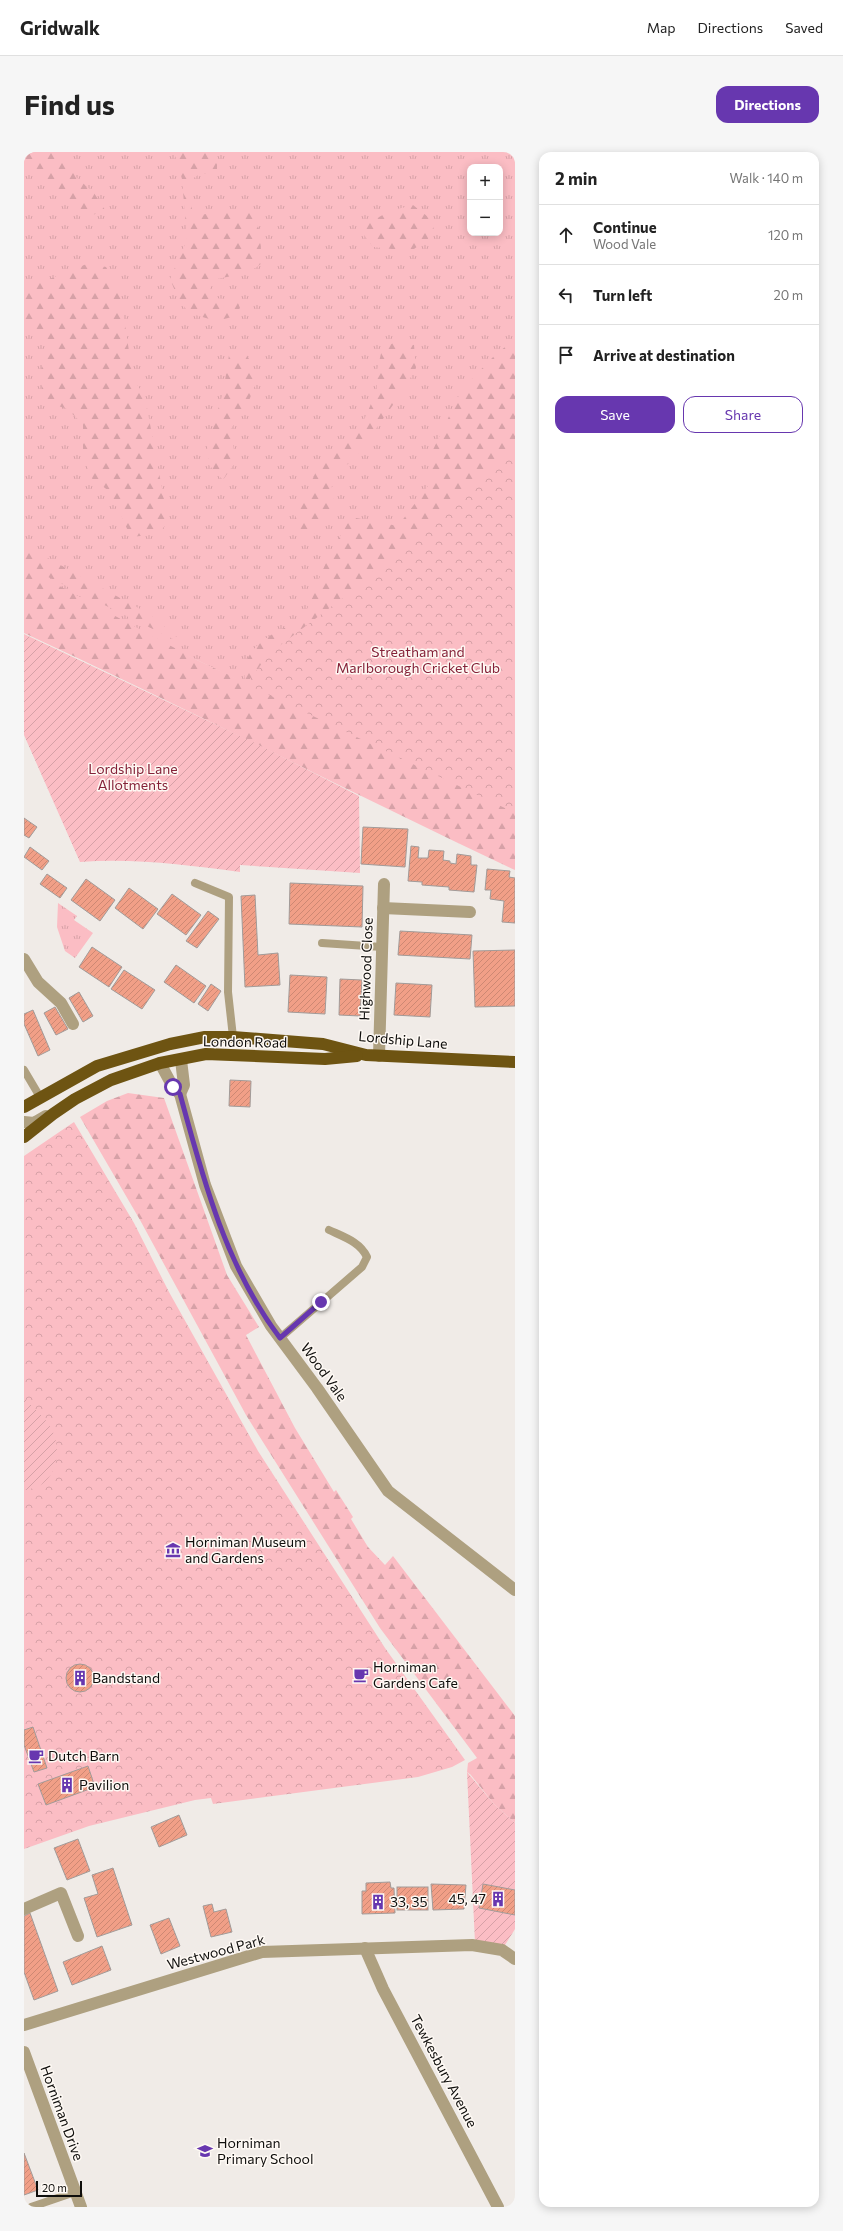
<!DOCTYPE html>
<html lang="en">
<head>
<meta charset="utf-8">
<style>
  body { margin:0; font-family:Commissioner,sans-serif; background:#f6f6f6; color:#222 }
  .controls { position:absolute; right:12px; top:12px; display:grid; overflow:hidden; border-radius:8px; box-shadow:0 2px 10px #0003 }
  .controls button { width:36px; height:36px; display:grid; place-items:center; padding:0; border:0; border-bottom:1px solid #e0e0e0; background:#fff; color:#222; font:20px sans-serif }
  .scale { position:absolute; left:12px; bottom:10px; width:46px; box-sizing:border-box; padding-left:4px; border:2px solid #0f0e0c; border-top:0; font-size:11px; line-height:14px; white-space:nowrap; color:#0f0e0c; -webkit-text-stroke:3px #fef9f4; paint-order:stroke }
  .stop { position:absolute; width:12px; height:12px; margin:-9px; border:3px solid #6737af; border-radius:50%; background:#fff }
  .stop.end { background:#6737af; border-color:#fff; box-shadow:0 1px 4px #0008 }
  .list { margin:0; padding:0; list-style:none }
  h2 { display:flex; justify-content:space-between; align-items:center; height:52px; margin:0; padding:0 16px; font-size:17px }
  h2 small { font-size:13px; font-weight:400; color:#767676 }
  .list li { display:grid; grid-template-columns:26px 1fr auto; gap:12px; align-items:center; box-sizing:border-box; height:60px; padding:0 16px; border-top:1px solid #e0e0e0 }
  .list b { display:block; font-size:15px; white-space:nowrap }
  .list p { margin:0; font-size:13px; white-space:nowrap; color:#767676 }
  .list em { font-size:13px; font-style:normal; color:#767676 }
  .actions { display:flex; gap:8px; padding:12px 16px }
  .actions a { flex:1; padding:9px 0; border:1px solid #6737af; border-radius:12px; text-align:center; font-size:14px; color:#6737af }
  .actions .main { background:#6737af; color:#fff }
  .icon { flex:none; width:22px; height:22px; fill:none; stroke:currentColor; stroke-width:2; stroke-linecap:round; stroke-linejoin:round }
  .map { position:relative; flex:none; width:491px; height:2055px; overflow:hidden; border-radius:12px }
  header { display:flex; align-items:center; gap:24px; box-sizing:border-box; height:56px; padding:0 20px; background:#fff; border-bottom:1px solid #e0e0e0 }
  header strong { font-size:19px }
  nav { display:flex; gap:22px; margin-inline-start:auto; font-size:14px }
  .intro { display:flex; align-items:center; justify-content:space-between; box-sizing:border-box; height:96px; padding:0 24px }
  h1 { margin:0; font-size:28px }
  .button { padding:10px 18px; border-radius:12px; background:#6737af; color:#fff; font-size:14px; font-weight:700 }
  main { display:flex; gap:24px; padding:0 24px }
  aside { flex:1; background:#fff; border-radius:12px; box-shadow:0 2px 10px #0003 }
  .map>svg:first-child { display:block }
  .grass { fill:url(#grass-tufts); fill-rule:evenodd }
  .forest { fill:url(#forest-firs) }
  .park { fill:url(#park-crowns) }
  .garden { fill:url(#garden-furrows) }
  .building { fill:url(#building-hatch); stroke:#a19b99 }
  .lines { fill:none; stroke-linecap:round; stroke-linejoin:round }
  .service { stroke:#aea080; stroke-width:8 }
  .minor { stroke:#aea080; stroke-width:12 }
  .tertiary { stroke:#aea080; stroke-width:12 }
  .trunk { stroke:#6e5412; stroke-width:12 }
  .route { stroke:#6737af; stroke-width:5 }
  .labels { text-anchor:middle; stroke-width:3; stroke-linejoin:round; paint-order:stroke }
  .park-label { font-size:14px; fill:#852138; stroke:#fef9f4 }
  .street-label { font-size:14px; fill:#0f0e0c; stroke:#fef9f4 }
  .poi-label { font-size:14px; fill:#0f0e0c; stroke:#fef9f4; text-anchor:start }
</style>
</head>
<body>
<header>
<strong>Gridwalk</strong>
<nav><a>Map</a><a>Directions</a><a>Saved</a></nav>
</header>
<div class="intro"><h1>Find us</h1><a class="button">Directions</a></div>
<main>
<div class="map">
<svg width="491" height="2055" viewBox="0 0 491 2055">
  <defs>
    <pattern id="grass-tufts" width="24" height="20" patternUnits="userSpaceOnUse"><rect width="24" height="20" fill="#fbbdc4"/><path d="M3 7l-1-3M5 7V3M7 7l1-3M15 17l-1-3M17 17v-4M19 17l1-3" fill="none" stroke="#d6a1a7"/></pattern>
    <pattern id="forest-firs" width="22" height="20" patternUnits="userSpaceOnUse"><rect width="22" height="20" fill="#fbbdc4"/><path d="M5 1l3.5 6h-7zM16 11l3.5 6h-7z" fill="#d6a1a7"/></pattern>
    <pattern id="park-crowns" width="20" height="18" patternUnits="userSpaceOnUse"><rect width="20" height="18" fill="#fbbdc4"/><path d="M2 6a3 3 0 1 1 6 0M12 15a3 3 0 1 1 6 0" fill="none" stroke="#d6a1a7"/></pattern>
    <pattern id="garden-furrows" width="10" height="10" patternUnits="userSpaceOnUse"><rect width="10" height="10" fill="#fbbdc4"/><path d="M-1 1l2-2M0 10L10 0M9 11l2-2" fill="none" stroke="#d6a1a7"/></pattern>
    <pattern id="building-hatch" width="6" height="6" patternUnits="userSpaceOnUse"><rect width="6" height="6" fill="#f19f87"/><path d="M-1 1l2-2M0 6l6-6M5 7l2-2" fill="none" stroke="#cd8873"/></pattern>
  </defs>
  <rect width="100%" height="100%" fill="#f0ebe7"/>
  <g class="grass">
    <path d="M0 0H491V293L222 532 0 424ZM446 15H476V81H446Z"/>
    <path d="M34 751 53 764 50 768 69 781 51 806 41 799 33 775Z"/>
  </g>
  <g class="forest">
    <path d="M0 0H42L52 25 70 41 81 58 59 67 28 40 16 22 0 13Z"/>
    <path d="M150 0H193V18L187 22C176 20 173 23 165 30L168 58 176 63 205 58 228 59C238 77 236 92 238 111 226 122 208 124 193 127L186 136 189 146 213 148 216 156 208 165 192 169 165 161 154 146 146 127 163 88 158 27Z"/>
    <path d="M389 53 408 68 410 79 403 88 387 99 349 95 335 76 366 59Z"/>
    <path d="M65 111 82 115 96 139 109 226 121 245 144 369 135 382 107 385 85 339 66 325 59 300V272L43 257 20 249 16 225 23 184 5 172 0 173V131L18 130Z"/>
    <path d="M491 187V718C327 641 165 557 0 481V415L173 508 222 531C215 506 234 489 256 478 261 475 268 474 272 470 286 458 289 443 295 427 303 406 316 385 327 365L374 374 407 330V302L438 237 471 203Z"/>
    <path d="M369 191 390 193 392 216 379 239 328 310 306 321 311 359 286 386 269 380 272 363 296 311 332 281 340 268 353 238V219L358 197Z"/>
    <path d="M222 201 234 226 224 251 206 278 212 309 199 328 185 313 183 294 199 241 205 203Z"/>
    <path d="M0 393 127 463 163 494 0 413Z"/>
    <path d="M104 941 140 946 203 1123 235 1175 222 1183 271 1276 310 1340 312 1338 329 1365 327 1367 344 1395 361 1413 369 1404 491 1564V1671L470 1652 446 1622 443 1620 444 1611 453 1606 356 1476 222 1263 116 1068 56 965 83 949Z"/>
  </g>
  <g class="park">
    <path d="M491 293V661L222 532 246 501 324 442Z"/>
    <path d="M50 970 110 1071 145 1140 234 1299 361 1496 441 1608 428 1615 394 1625 189 1652 187 1646 171 1648 65 1674 0 1697V1004Z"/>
  </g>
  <g class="garden">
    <path d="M0 482 233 592 335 644 336 721 216 713V720C162 713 110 706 56 710L0 583Z"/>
    <path d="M0 1246C8 1255 21 1265 27 1276 37 1293 35 1323 15 1334 11 1336 5 1337 0 1338Z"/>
    <path d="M443 1620 470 1652 491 1671V1777L481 1793 451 1791Z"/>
  </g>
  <g class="building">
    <path d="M0 666 13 675 5 686 0 683Z"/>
    <path d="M339 675 384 677 381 715 337 712Z"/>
    <path d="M387 694 395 695 394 706H404L405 698 420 699 419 708 426 709V711L432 712 433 702 447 704V713H453L450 740 425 738V735L398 733V730L384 729Z"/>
    <path d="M6 695 25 709 18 718 0 705Z"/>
    <path d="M463 717 486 719 485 725 491 726V771L478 770 480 749 466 747 467 738H461Z"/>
    <path d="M23 722 43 736 36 746 16 732Z"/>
    <path d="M62 727 91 748 76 769 47 748Z"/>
    <path d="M266 731 339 734 338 775 265 772Z"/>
    <path d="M105 736 134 757 119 777 91 756Z"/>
    <path d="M148 742 177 763 162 783 133 762Z"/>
    <path d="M231 743 234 803 254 801 256 833 221 835 217 744Z"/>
    <path d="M184 759 195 767 173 796 162 789Z"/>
    <path d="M376 779 448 783 446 807 374 803Z"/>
    <path d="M68 795 98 815 85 835 55 815Z"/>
    <path d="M491 798V854L451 855 449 799Z"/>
    <path d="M152 813 182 834 170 851 140 830Z"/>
    <path d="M100 818 131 838 118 857 87 837Z"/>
    <path d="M266 823 303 825 301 862 264 860Z"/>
    <path d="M316 827 338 828 336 864 315 863Z"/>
    <path d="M372 831 408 833 406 865 370 863Z"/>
    <path d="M187 832 197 839 184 859 174 852Z"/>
    <path d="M55 840 69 864 59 870 45 846Z"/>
    <path d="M31 855 44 877 32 883 20 861Z"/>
    <path d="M9 858 26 898 14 904 0 872V862Z"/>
    <path d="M206 928 227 929 226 955 205 954Z"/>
    <circle cx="56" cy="1526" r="14"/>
    <path d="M9 1575 23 1616 10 1620 0 1593V1578Z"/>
    <path d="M64 1614 71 1635 22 1653 14 1632Z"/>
    <path d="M155 1663 163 1683 135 1695 127 1675Z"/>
    <path d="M54 1687 66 1719 43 1728 30 1696Z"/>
    <path d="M89 1716 108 1773 73 1785 60 1746 74 1742 68 1723Z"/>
    <path d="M366 1730 367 1736H370L371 1761 338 1762V1739H342V1731Z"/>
    <path d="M407 1732 442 1733 440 1757 409 1758Z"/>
    <path d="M459 1732 491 1738V1763L455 1756Z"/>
    <rect x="373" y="1735" width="31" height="23"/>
    <path d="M188 1752 190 1760 202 1757 208 1780 187 1785 179 1754Z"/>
    <path d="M6 1761 34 1839 10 1848 0 1820V1764Z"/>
    <path d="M145 1766 156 1794 137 1802 126 1773Z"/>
    <path d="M78 1794 87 1818 48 1833 39 1810Z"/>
    <path d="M0 2001 14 2038 0 2043Z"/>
  </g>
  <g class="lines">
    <g class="service">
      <path d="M171 731 205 745 204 840 209 885"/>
      <path d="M298 791 358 795"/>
      <path d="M0 918 16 945"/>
      <path d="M256 1186 338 1115 343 1105C336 1090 320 1085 305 1078"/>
      <path d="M7 2055 51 2040"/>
    </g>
    <g class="minor">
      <path d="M359 756 446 760"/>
      <path d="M0 807 14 830 37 851 49 872"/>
      <path d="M355 904 360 732"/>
      <path d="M0 1757 37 1741 54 1784"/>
      <path d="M341 1796 359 1837 474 2055"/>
      <path d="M0 1873 238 1800 448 1793 478 1798 491 1807"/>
      <path d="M0 1900 57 2055"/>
    </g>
    <g class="tertiary">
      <path d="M136 911 149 935 156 942 181 1033 212 1114 247 1174 293 1236 364 1339 491 1438"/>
      <path d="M156 942 160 933 157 908"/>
      <path d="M0 970 10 971 22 964"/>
    </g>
    <g class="trunk">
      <path d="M0 955 73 914 146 892 181 885H209L299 892 342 903 491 910"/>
      <path d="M0 985 29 962 51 947 87 928 136 911 182 902 301 907 333 904"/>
    </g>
  </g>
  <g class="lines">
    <path class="route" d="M149 935 156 942C179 1027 202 1115 256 1186L297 1150"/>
  </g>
  <defs>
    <g id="museum-bare" transform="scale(1.2)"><path d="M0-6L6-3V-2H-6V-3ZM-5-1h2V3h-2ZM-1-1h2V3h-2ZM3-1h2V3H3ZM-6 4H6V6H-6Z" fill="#6737af" stroke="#fef9f4" stroke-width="2.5" paint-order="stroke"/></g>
    <g id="cafe-bare" transform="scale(1.2)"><path d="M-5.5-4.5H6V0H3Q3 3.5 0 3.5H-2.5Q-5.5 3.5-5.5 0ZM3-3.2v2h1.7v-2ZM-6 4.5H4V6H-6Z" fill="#6737af" stroke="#fef9f4" stroke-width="2.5" paint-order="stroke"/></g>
    <g id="building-bare" transform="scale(1.2)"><path d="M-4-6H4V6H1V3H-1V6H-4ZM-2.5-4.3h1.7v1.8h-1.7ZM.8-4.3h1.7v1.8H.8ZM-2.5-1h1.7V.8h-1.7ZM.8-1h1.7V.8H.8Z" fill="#6737af" stroke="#fef9f4" stroke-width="2.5" paint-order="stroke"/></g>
    <g id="school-bare" transform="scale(1.2)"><path d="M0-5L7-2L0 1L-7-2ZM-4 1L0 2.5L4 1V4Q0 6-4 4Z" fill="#6737af" stroke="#fef9f4" stroke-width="2.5" paint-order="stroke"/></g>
  </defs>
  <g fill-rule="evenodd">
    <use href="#museum-bare" x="149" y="1398"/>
    <use href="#cafe-bare" x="337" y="1523"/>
    <use href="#building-bare" x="56" y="1526"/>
    <use href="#cafe-bare" x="12" y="1604"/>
    <use href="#building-bare" x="43" y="1633"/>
    <use href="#building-bare" x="474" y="1747"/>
    <use href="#building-bare" x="354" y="1750"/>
    <use href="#school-bare" x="181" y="1999"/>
  </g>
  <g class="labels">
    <g class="park-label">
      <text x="394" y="505">Streatham and<tspan x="394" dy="16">Marlborough Cricket Club</tspan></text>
      <text x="109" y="622">Lordship Lane<tspan x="109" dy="16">Allotments</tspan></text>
    </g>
    <g class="street-label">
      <text transform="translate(342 817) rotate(-88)" y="5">Highwood Close</text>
      <text transform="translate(379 888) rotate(5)" y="5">Lordship Lane</text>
      <text transform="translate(221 890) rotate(1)" y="5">London Road</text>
      <text transform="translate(300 1220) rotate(54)" y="5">Wood Vale</text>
      <text transform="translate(192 1800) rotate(-15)" y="5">Westwood Park</text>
      <text transform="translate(420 1919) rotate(62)" y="5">Tewkesbury Avenue</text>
      <text transform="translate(38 1961) rotate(70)" y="5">Horniman Drive</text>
    </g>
    <g class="poi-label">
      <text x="161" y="1395">Horniman Museum<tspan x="161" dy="16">and Gardens</tspan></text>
      <text x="349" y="1520">Horniman<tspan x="349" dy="16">Gardens Cafe</tspan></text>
      <text x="68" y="1531">Bandstand</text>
      <text x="24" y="1609">Dutch Barn</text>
      <text x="55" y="1638">Pavilion</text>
      <text x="462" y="1752" text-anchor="end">45, 47</text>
      <text x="366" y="1755">33, 35</text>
      <text x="193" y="1996">Horniman<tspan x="193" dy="16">Primary School</tspan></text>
    </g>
  </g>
</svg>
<div class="controls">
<button>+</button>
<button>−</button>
</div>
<div class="scale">20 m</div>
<div class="stop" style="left:149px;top:935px"></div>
<div class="stop end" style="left:297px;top:1150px"></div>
</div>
<aside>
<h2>2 min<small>Walk · 140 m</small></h2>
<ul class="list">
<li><svg class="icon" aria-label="ahead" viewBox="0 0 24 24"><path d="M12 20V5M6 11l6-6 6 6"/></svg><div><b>Continue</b><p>Wood Vale</p></div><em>120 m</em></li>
<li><svg class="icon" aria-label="left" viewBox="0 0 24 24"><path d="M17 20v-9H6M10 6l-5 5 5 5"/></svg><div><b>Turn left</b></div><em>20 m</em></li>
<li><svg class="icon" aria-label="arrive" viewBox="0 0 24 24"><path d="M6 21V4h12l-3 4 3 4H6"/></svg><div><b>Arrive at destination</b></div></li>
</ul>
<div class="actions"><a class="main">Save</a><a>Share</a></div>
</aside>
</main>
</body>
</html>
